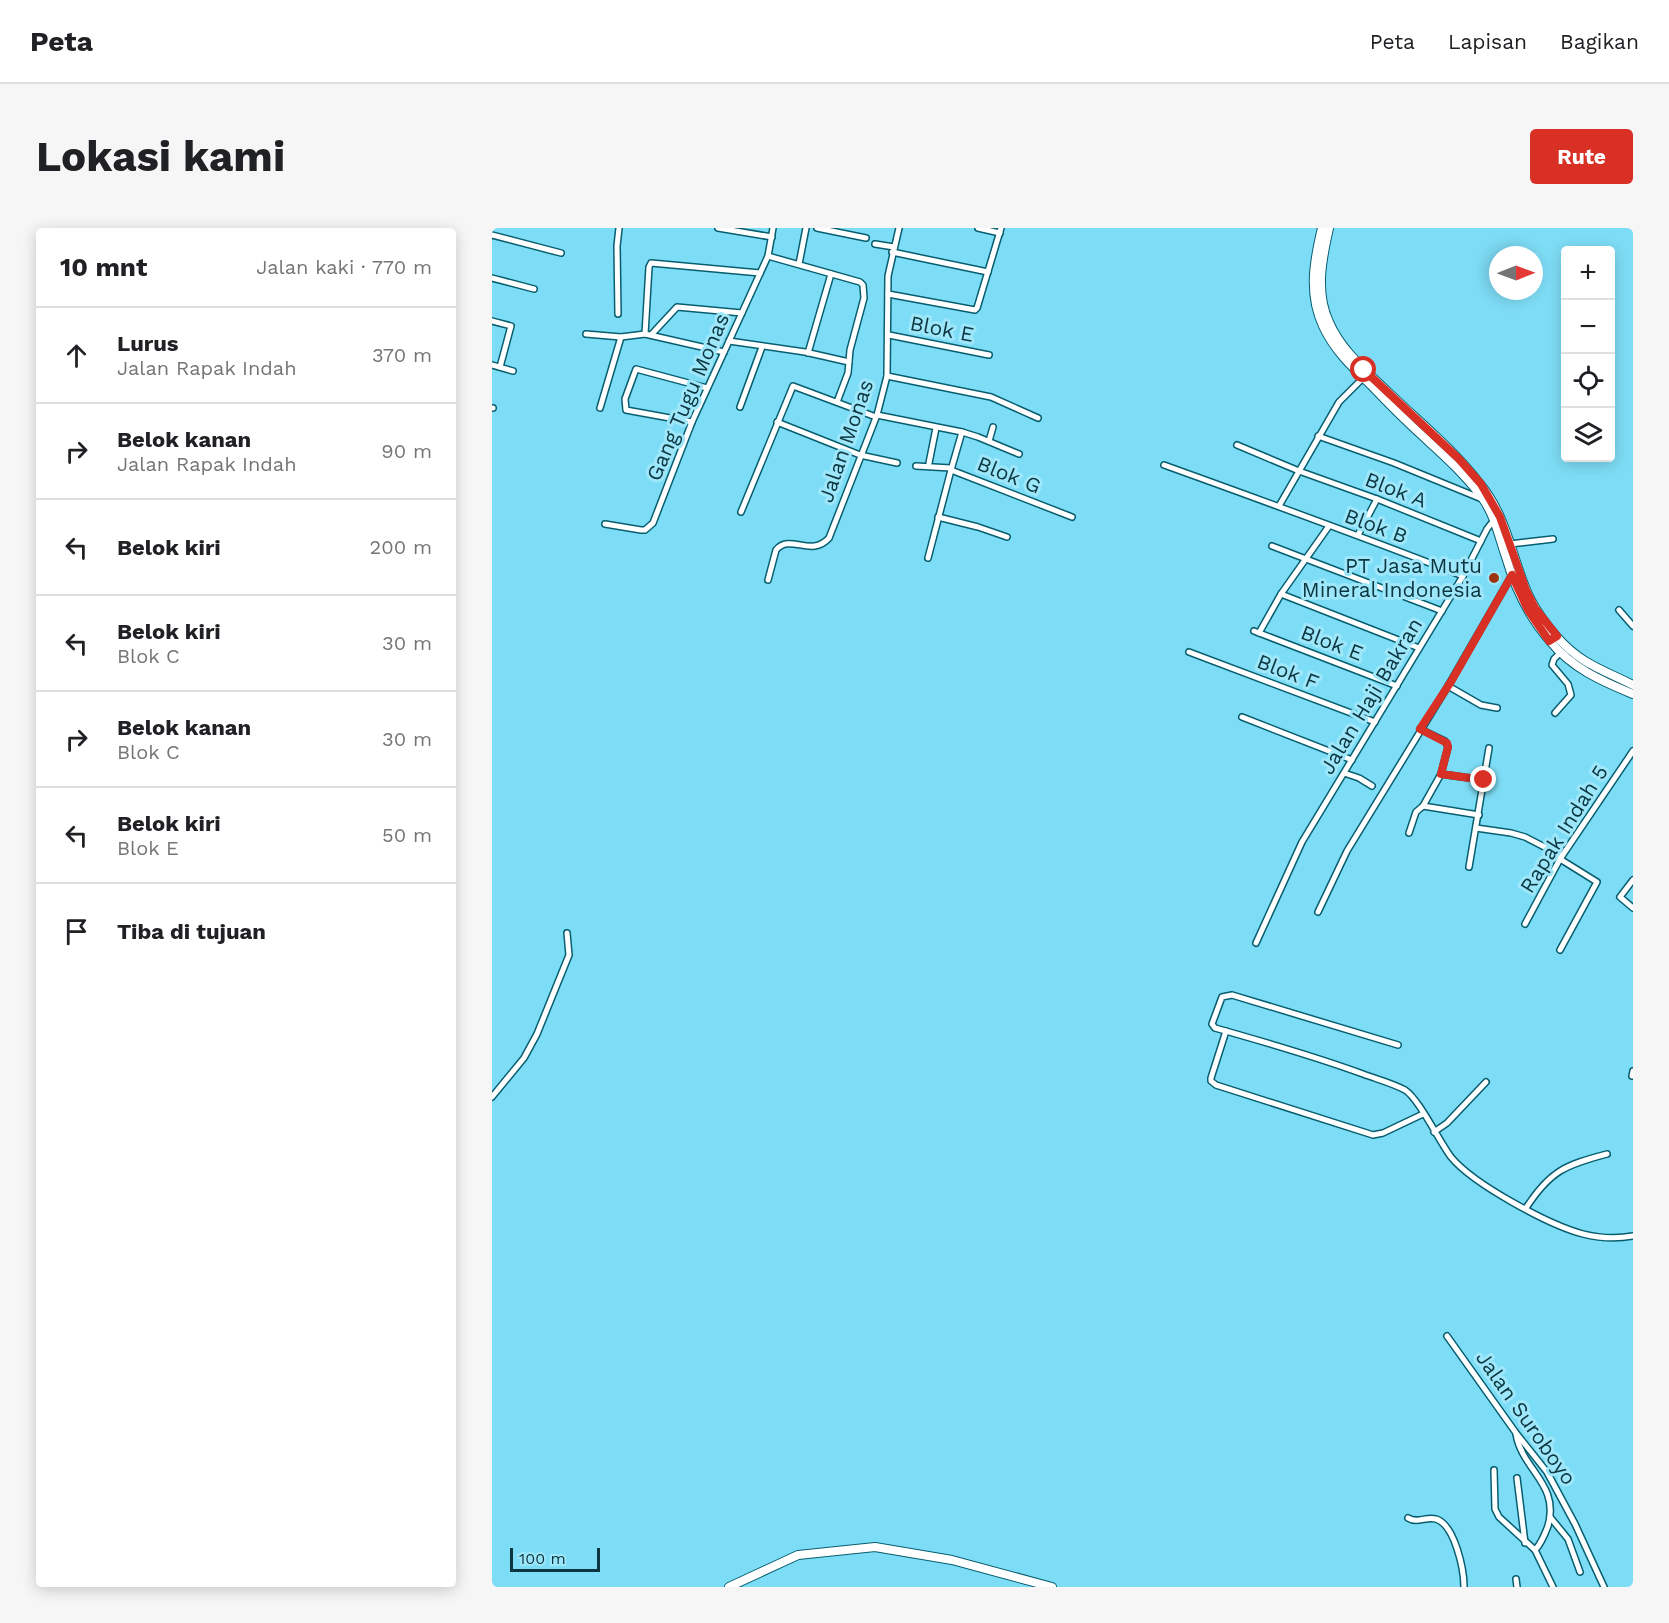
<!DOCTYPE html>
<html lang="id">
<head>
<meta charset="utf-8">
<style>
  body { margin:0; font-family:"Work Sans",sans-serif; background:#f6f6f6; color:#202124 }
  .controls { position:absolute; right:18px; top:18px; display:grid; overflow:hidden; border-radius:6px; box-shadow:0 3px 15px #0003 }
  .controls button { width:54px; height:54px; display:grid; place-items:center; padding:0; border:0; border-bottom:2px solid #e0e0e0; background:#fff; color:#202124; font:30px sans-serif }
  .compass { position:absolute; left:997px; top:18px; width:54px; height:54px; border-radius:50%; background:#fff; box-shadow:0 3px 15px #0003; rotate:89deg }
  .scale { position:absolute; left:18px; bottom:15px; width:90px; box-sizing:border-box; padding-left:6px; border:3px solid #0c3640; border-top:0; font-size:16px; line-height:21px; white-space:nowrap; color:#0c3640; -webkit-text-stroke:4px #9ee7fb; paint-order:stroke }
  .stop { position:absolute; width:18px; height:18px; margin:-14px; border:4px solid #d93025; border-radius:50%; background:#fff }
  .stop.end { background:#d93025; border-color:#fff; box-shadow:0 2px 6px #0008 }
  .list { margin:0; padding:0; list-style:none }
  h2 { display:flex; justify-content:space-between; align-items:center; height:78px; margin:0; padding:0 24px; font-size:26px }
  h2 small { font-size:20px; font-weight:400; color:#757577 }
  .list li { display:grid; grid-template-columns:39px 1fr auto; gap:18px; align-items:center; box-sizing:border-box; height:96px; padding:0 24px; border-top:2px solid #e0e0e0 }
  .list b { display:block; font-size:22px; white-space:nowrap }
  .list p { margin:0; font-size:20px; white-space:nowrap; color:#757577 }
  .list em { font-size:20px; font-style:normal; color:#757577 }
  .icon { flex:none; width:33px; height:33px; fill:none; stroke:currentColor; stroke-width:2; stroke-linecap:round; stroke-linejoin:round }
  .map { position:relative; flex:none; width:1141px; height:1359px; overflow:hidden; border-radius:6px }
  header { display:flex; align-items:center; gap:36px; box-sizing:border-box; height:84px; padding:0 30px; background:#fff; border-bottom:2px solid #e0e0e0 }
  header strong { font-size:28px }
  nav { display:flex; gap:33px; margin-inline-start:auto; font-size:21px }
  .intro { display:flex; align-items:center; justify-content:space-between; box-sizing:border-box; height:144px; padding:0 36px }
  h1 { margin:0; font-size:42px }
  .button { padding:15px 27px; border-radius:6px; background:#d93025; color:#fff; font-size:21px; font-weight:700 }
  main { display:flex; gap:36px; padding:0 36px }
  aside { flex:1; background:#fff; border-radius:6px; box-shadow:0 3px 15px #0003 }
  .map>svg:first-child { display:block }
  .lines { fill:none; stroke-linecap:round; stroke-linejoin:round }
  .minor-casing { stroke:#075e6f; stroke-width:8 }
  .secondary-casing { stroke:#075e6f; stroke-width:10 }
  .minor { stroke:#fff; stroke-width:5 }
  .secondary { stroke:#fff; stroke-width:8 }
  .route { stroke:#d93025; stroke-width:8 }
  .poi-dot { fill:#9b3413; stroke:#9ee7fb; stroke-width:2 }
  .labels { text-anchor:middle; stroke-width:6; stroke-linejoin:round; paint-order:stroke }
  .street-label { font-size:21px; fill:#0c3640; stroke:#9ee7fb }
  .poi-label { font-size:21px; fill:#0c3640; stroke:#9ee7fb; text-anchor:end }
</style>
</head>
<body>
<header>
<strong>Peta</strong>
<nav><a>Peta</a><a>Lapisan</a><a>Bagikan</a></nav>
</header>
<div class="intro"><h1>Lokasi kami</h1><a class="button">Rute</a></div>
<main>
<aside>
<h2>10 mnt<small>Jalan kaki · 770 m</small></h2>
<ul class="list">
<li><svg class="icon" aria-label="ahead" viewBox="0 0 24 24"><path d="M12 20V5M6 11l6-6 6 6"/></svg><div><b>Lurus</b><p>Jalan Rapak Indah</p></div><em>370 m</em></li>
<li><svg class="icon" aria-label="right" viewBox="0 0 24 24"><path d="M7 20v-9h11M14 6l5 5-5 5"/></svg><div><b>Belok kanan</b><p>Jalan Rapak Indah</p></div><em>90 m</em></li>
<li><svg class="icon" aria-label="left" viewBox="0 0 24 24"><path d="M17 20v-9H6M10 6l-5 5 5 5"/></svg><div><b>Belok kiri</b></div><em>200 m</em></li>
<li><svg class="icon" aria-label="left" viewBox="0 0 24 24"><path d="M17 20v-9H6M10 6l-5 5 5 5"/></svg><div><b>Belok kiri</b><p>Blok C</p></div><em>30 m</em></li>
<li><svg class="icon" aria-label="right" viewBox="0 0 24 24"><path d="M7 20v-9h11M14 6l5 5-5 5"/></svg><div><b>Belok kanan</b><p>Blok C</p></div><em>30 m</em></li>
<li><svg class="icon" aria-label="left" viewBox="0 0 24 24"><path d="M17 20v-9H6M10 6l-5 5 5 5"/></svg><div><b>Belok kiri</b><p>Blok E</p></div><em>50 m</em></li>
<li><svg class="icon" aria-label="arrive" viewBox="0 0 24 24"><path d="M6 21V4h12l-3 4 3 4H6"/></svg><div><b>Tiba di tujuan</b></div></li>
</ul>
</aside>
<div class="map">
<svg width="1141" height="1359" viewBox="0 0 1141 1359">
  <rect width="100%" height="100%" fill="#7eddf6"/>
  <g class="lines">
    <g class="minor-casing">
      <g id="minor">
        <path d="M226 0 280 9"/>
        <path d="M325 0 374 10"/>
        <path d="M486 0 508 5"/>
        <path d="M0 7 69 25"/>
        <path d="M383 16 402 19"/>
        <path d="M400 24 496 44"/>
        <path d="M276 28 368 54 371 57 372 70 358 122 356 145 345 174"/>
        <path d="M307 36 314 0"/>
        <path d="M0 50 42 61"/>
        <path d="M396 66 483 82 485 80 509 0"/>
        <path d="M126 86 125 18 127 0"/>
        <path d="M0 93 19 98 8 139"/>
        <path d="M94 106 129 109 153 106 232 124"/>
        <path d="M153 106 157 39 159 35 268 45"/>
        <path d="M159 107 185 79 250 85"/>
        <path d="M397 107 497 127"/>
        <path d="M237 113 313 124 357 134"/>
        <path d="M316 125 339 46"/>
        <path d="M0 137 21 143"/>
        <path d="M395 148 499 169 546 190"/>
        <path d="M248 179 270 119"/>
        <path d="M0 180H1"/>
        <path d="M108 180 129 109"/>
        <path d="M385 187 470 204 459 242 580 289"/>
        <path d="M200 194 134 182 133 171 144 141 215 160"/>
        <path d="M285 194 368 227 405 235"/>
        <path d="M470 204 486 209 527 226"/>
        <path d="M826 208 902 235 990 271"/>
        <path d="M497 213 501 199"/>
        <path d="M745 217 807 243 885 271 989 313"/>
        <path d="M437 235 444 200"/>
        <path d="M672 237C772 273 872 309 971 348"/>
        <path d="M424 238 459 240"/>
        <path d="M787 278 847 174 871 150"/>
        <path d="M249 284 301 158 384 189"/>
        <path d="M446 289 486 299 515 309"/>
        <path d="M113 296 149 302H153L161 295 200 194 276 28 281 0"/>
        <path d="M866 307 885 271"/>
        <path d="M1018 316 1061 311"/>
        <path d="M780 318 950 383"/>
        <path d="M436 330 459 242"/>
        <path d="M276 352 284 322C298 305 319 330 337 310L385 187 395 148 396 48 407 0"/>
        <path d="M789 366 927 420"/>
        <path d="M1127 382 1141 398"/>
        <path d="M762 403 905 458"/>
        <path d="M767 405 789 366 837 298"/>
        <path d="M697 424 883 494"/>
        <path d="M956 458 989 477 1005 480"/>
        <path d="M1063 485 1079 467 1076 456 1060 437 1062 431 1068 425"/>
        <path d="M750 489 860 532"/>
        <path d="M852 545 867 550 880 558"/>
        <path d="M949 546 992 552"/>
        <path d="M931 578 987 587"/>
        <path d="M984 600 1019 605 1033 609 1070 628"/>
        <path d="M917 605 924 584 931 578 949 546 956 519 953 513 928 501"/>
        <path d="M1068 631 1105 654 1068 722"/>
        <path d="M977 639 997 520"/>
        <path d="M1141 652 1128 669 1141 680"/>
        <path d="M826 684 855 623 956 458 1020 347"/>
        <path d="M1033 696 1068 631 1141 523"/>
        <path d="M764 715 810 614 971 348 995 301 1002 292"/>
        <path d="M734 803 719 850V853L724 857 881 907 891 905 931 886"/>
        <path d="M906 817 740 767 730 769 720 796 723 800C773 814 822 828 871 846 884 851 900 855 913 862 927 871 947 913 959 929 981 956 1057 997 1091 1006 1107 1010 1125 1011 1141 1008"/>
        <path d="M1140 848 1141 843"/>
        <path d="M0 869 32 830 45 806 77 727 75 705"/>
        <path d="M942 904 955 895 994 854"/>
        <path d="M1034 980C1058 943 1073 937 1115 926"/>
        <path d="M955 1108 1024 1205 1055 1244 1083 1296 1112 1359"/>
        <path d="M1024 1206C1030 1242 1068 1256 1056 1298 1053 1306 1049 1316 1043 1322"/>
        <path d="M1002 1242 1003 1281 1007 1289 1043 1322 1061 1359"/>
        <path d="M1025 1250 1033 1315"/>
        <path d="M1058 1289 1076 1311 1088 1344"/>
        <path d="M916 1290C926 1296 934 1288 944 1291 963 1297 972 1342 972 1359"/>
        <path d="M1024 1351 1025 1359"/>
      </g>
    </g>
    <g class="secondary-casing">
      <g id="secondary">
        <path d="M830 0C822 33 816 66 831 98 842 122 860 139 879 157 897 176 915 194 934 211 954 230 975 248 991 271 1003 288 1007 309 1014 329 1023 360 1037 389 1058 413 1080 440 1109 453 1141 466"/>
        <path d="M837 0C830 31 823 64 837 94 849 122 873 142 895 163 926 193 961 221 988 256 1013 286 1019 324 1033 359 1040 378 1052 394 1065 409 1089 436 1109 441 1141 457"/>
        <path d="M237 1359 306 1327 383 1319 460 1332 560 1359"/>
      </g>
    </g>
    <use href="#minor" class="minor"/>
    <use href="#secondary" class="secondary"/>
  </g>
  <g class="lines">
    <path class="route" d="M872 142 967 231 989 256 1008 289 1034 362 1043 380 1065 408 1057 413 1036 382 1020 347 960 452 928 501 955 515 956 519 949 546 992 552"/>
  </g>
  <circle class="poi-dot" cx="1002" cy="350" r="6"/>
  <g class="labels">
    <g class="street-label">
      <text transform="translate(450 101) rotate(11)" y="7">Blok E</text>
      <text transform="translate(196 169) rotate(-67)" y="7">Gang Tugu Monas</text>
      <text transform="translate(354 213) rotate(-71)" y="7">Jalan Monas</text>
      <text transform="translate(517 247) rotate(22)" y="7">Blok G</text>
      <text transform="translate(904 262) rotate(21)" y="7">Blok A</text>
      <text transform="translate(884 298) rotate(20)" y="7">Blok B</text>
      <text transform="translate(840 415) rotate(21)" y="7">Blok E</text>
      <text transform="translate(796 444) rotate(21)" y="7">Blok F</text>
      <text transform="translate(879 468) rotate(-59)" y="7">Jalan Haji Bakran</text>
      <text transform="translate(1072 601) rotate(-58)" y="7">Rapak Indah 5</text>
      <text transform="translate(1034 1190) rotate(55)" y="7">Jalan Suroboyo</text>
    </g>
    <g class="poi-label">
      <text x="990" y="345">PT Jasa Mutu<tspan x="990" dy="24">Mineral Indonesia</tspan></text>
    </g>
  </g>
</svg>
<div class="controls">
<button>+</button>
<button>−</button>
<button><svg class="icon" aria-label="locate" viewBox="0 0 24 24"><circle cx="12" cy="12" r="6"/><path d="M12 2v4M12 18v4M2 12h4M18 12h4"/></svg></button>
<button><svg class="icon" aria-label="layers" viewBox="0 0 24 24"><path d="M12 4l9 5-9 5-9-5zM3 14l9 5 9-5"/></svg></button>
</div>
<svg class="compass" viewBox="-18 -18 36 36"><path d="M0-13l5 13h-10z" fill="#e53935"/><path d="M0 13l5-13h-10z" fill="#757577"/></svg>
<div class="scale">100 m</div>
<div class="stop" style="left:872px;top:142px"></div>
<div class="stop end" style="left:992px;top:552px"></div>
</div>
</main>
</body>
</html>
